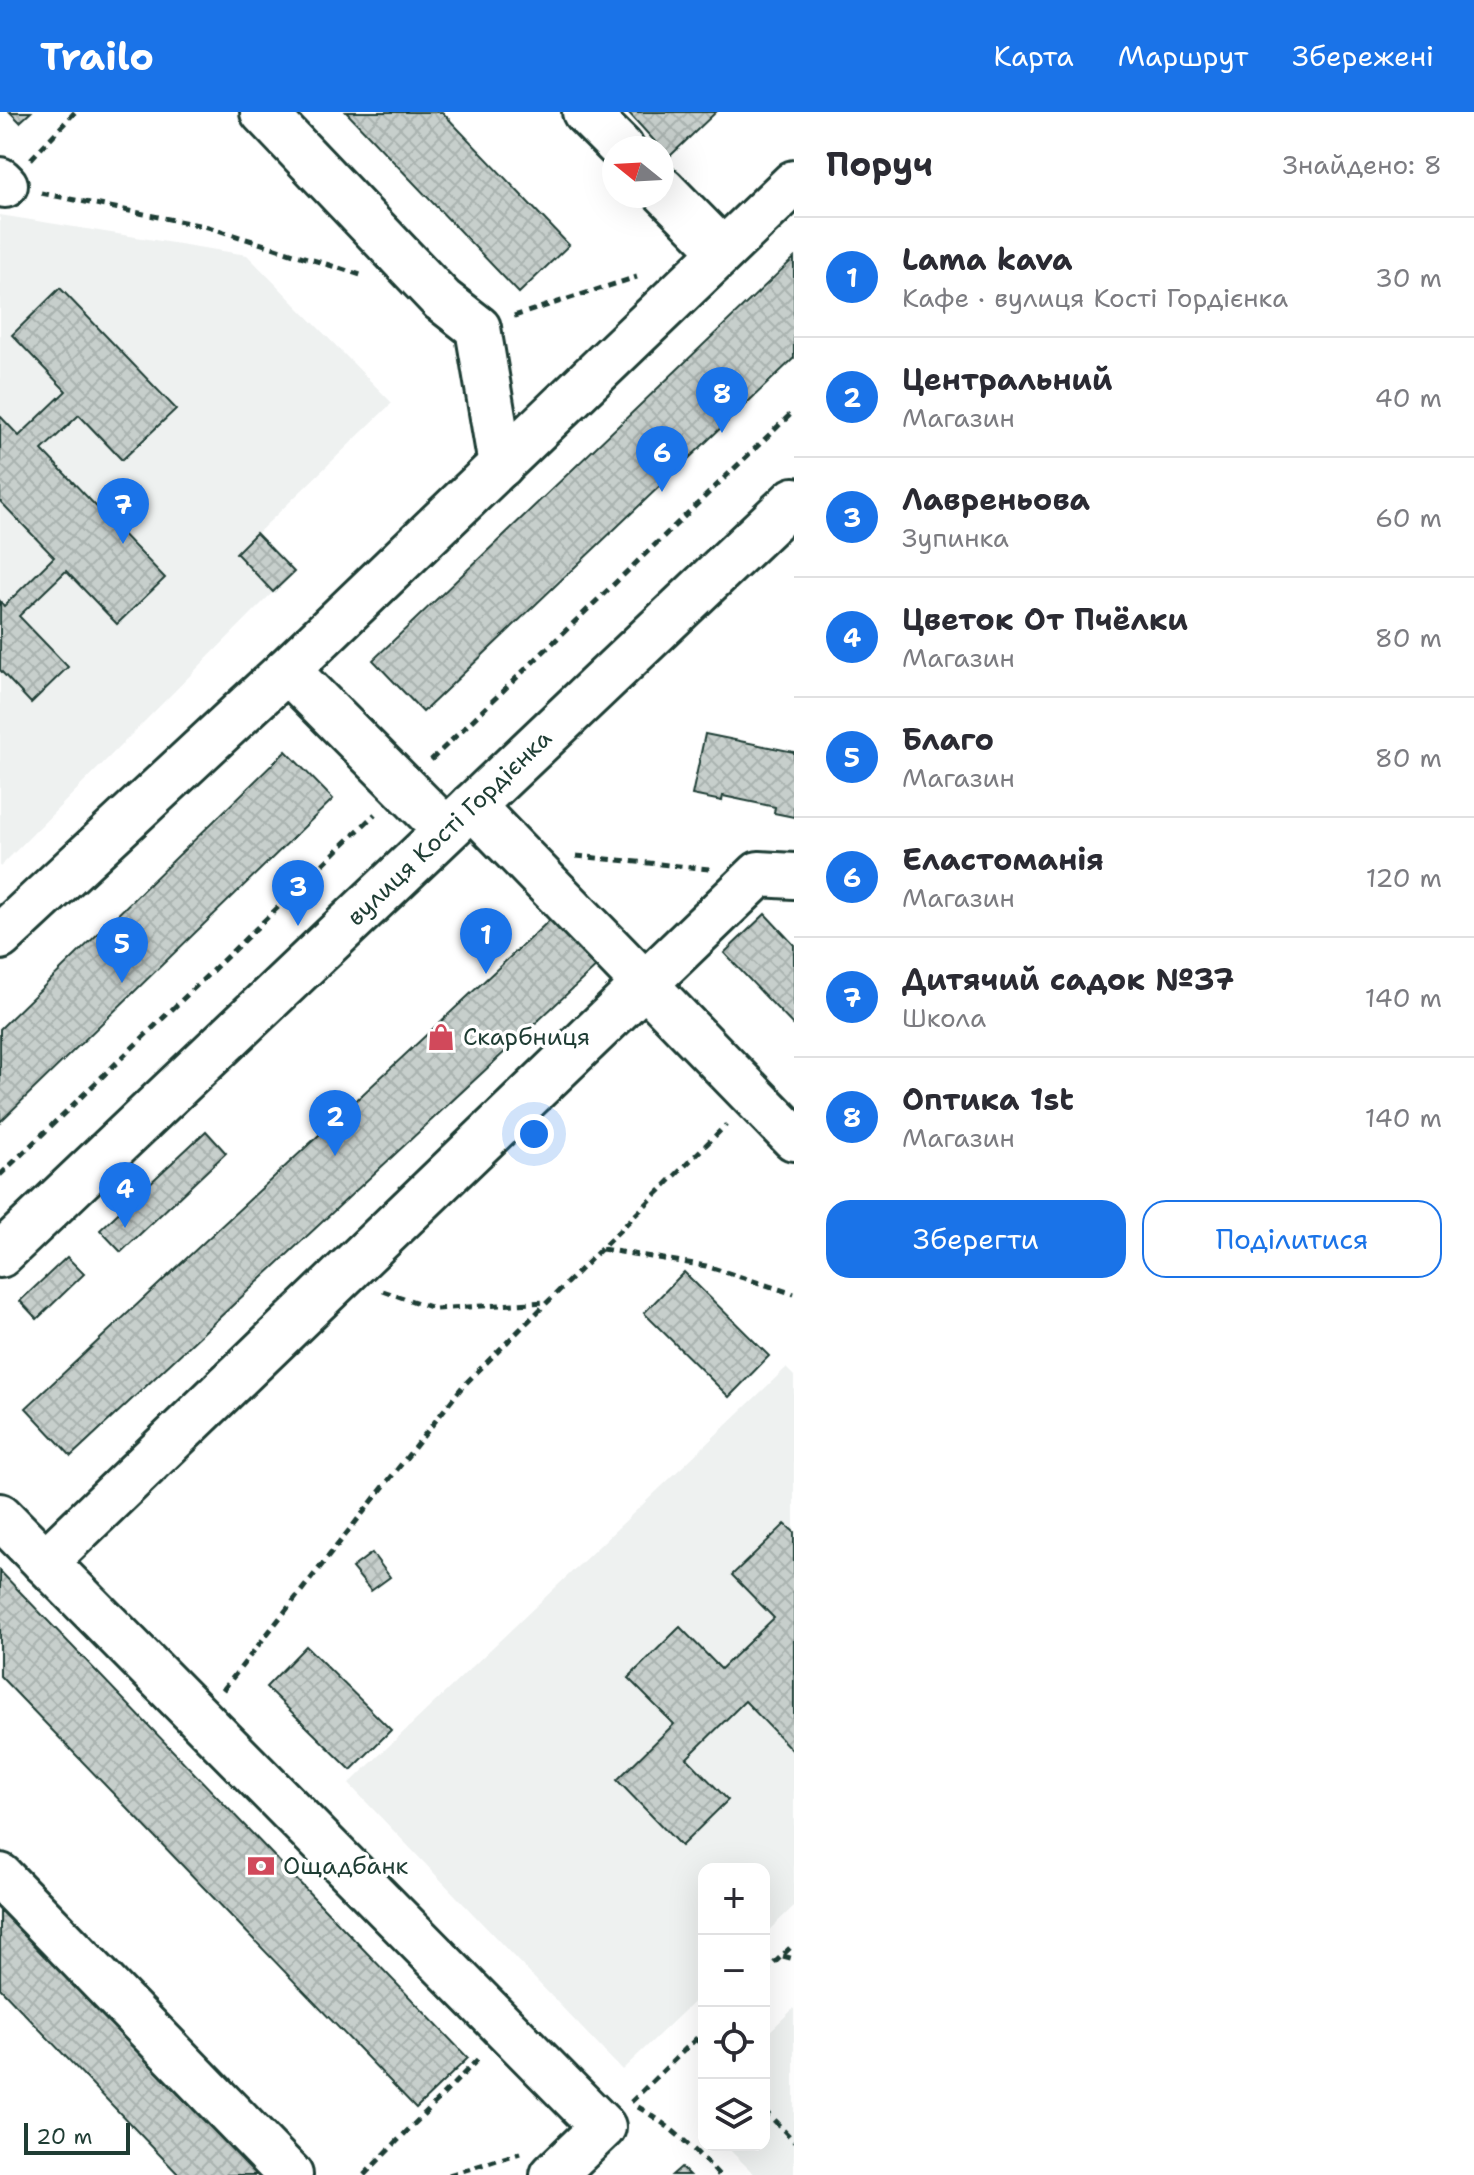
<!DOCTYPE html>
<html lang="uk">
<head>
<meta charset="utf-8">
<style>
  body { margin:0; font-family:"Shantell Sans",sans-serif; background:#f7f7f7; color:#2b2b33 }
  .controls { position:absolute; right:24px; bottom:24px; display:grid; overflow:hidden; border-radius:16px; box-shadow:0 8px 32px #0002 }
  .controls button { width:72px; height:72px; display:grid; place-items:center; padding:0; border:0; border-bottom:2px solid #e1e1e2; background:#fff; color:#2b2b33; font:40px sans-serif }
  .compass { position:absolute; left:602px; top:24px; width:72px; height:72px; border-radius:50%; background:#fff; box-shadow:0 8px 32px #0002; rotate:288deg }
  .scale { position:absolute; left:24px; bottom:20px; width:106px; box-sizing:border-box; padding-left:8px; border:4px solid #1f3d34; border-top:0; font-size:22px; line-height:28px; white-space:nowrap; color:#1f3d34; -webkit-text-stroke:6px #fff; paint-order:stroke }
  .you { position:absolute; left:534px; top:1022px; width:28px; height:28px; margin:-20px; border:6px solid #fff; border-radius:50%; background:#1a73e8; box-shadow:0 0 0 12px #1a73e833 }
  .badge { display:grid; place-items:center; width:52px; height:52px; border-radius:50%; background:#1a73e8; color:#fff; font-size:26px; font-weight:700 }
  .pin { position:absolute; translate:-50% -66px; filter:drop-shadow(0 2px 4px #0008) }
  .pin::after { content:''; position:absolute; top:42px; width:28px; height:24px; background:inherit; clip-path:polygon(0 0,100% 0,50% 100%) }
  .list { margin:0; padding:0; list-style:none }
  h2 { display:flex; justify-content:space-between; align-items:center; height:104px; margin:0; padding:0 32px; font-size:34px }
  h2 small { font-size:26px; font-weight:400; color:#7c7c81 }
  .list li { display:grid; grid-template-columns:52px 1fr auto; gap:24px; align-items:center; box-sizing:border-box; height:120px; padding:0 32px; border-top:2px solid #e1e1e2 }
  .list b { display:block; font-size:30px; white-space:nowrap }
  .list p { margin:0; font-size:26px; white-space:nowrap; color:#7c7c81 }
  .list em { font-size:26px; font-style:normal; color:#7c7c81 }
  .actions { display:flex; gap:16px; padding:24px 32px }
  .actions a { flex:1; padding:18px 0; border:2px solid #1a73e8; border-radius:24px; text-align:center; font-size:28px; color:#1a73e8 }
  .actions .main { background:#1a73e8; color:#fff }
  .icon { flex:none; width:44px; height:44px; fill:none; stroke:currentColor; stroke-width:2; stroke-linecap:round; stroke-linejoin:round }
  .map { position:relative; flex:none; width:794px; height:2063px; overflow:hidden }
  header { display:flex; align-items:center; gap:48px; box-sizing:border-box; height:112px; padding:0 40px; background:#1a73e8; color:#fff }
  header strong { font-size:38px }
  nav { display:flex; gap:44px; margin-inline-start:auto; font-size:28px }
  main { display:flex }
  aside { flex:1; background:#fff }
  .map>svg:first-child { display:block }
  .built { fill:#eef1f0 }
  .building { fill:url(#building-cross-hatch); stroke:#1f3d34; stroke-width:2 }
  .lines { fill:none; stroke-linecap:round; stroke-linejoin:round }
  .minor-casing { stroke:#1f3d34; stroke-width:50 }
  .path { stroke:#1f3d34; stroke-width:5; stroke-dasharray:8 6; stroke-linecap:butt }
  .minor { stroke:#fff; stroke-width:44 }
  .labels { text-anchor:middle; stroke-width:7; stroke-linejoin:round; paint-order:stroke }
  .street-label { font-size:24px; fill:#1f3d34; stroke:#fff }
  .poi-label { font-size:24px; fill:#1f3d34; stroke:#fff; text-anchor:start }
</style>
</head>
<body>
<header>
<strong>Trailo</strong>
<nav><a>Карта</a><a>Маршрут</a><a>Збережені</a></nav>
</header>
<main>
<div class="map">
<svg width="794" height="2063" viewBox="0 0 794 2063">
  <defs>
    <pattern id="building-cross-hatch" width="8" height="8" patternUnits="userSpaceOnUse" patternTransform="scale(2)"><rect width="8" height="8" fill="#c7cfcc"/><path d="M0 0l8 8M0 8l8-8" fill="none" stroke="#aab3b0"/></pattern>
  </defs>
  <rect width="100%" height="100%" fill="#fff"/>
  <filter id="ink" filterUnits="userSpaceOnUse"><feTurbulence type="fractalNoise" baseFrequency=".0125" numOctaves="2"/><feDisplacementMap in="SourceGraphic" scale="16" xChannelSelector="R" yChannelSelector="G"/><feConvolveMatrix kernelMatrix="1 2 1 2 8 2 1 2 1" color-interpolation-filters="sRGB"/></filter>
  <g filter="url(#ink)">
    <g class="built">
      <path d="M0 103 247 143 392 291 237 441 273 480 0 755Z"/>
      <path d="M786 1256 794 1264V1794L764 1823V1757H704V1880L622 1958 349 1672Z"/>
      <path d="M794 1896V2063H755L725 2033H764V1925Z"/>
    </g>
    <g class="building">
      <path d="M10 0H31L20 10Z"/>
      <path d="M346 0H442L569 133 519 181Z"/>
      <path d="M628 0H716L669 45Z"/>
      <path d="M794 146V246L423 600 373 548Z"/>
      <path d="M60 176 176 297 122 348 79 303 42 338 165 466 117 512 66 459 19 504 68 555 31 591 0 558V489L4 494 54 445 0 389V304L19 324 66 279 12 223Z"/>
      <path d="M256 421 294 460 273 480 236 441Z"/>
      <path d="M705 622 794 640V705L774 701 775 695 723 684 722 689 692 683Z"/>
      <path d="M286 639 333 687 0 1010V917Z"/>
      <path d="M765 802 794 833V914L724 841Z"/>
      <path d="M554 804 599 852 71 1344 26 1296Z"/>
      <path d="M206 1019 226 1041 121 1140 100 1118Z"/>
      <path d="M67 1145 84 1162 37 1207 20 1189Z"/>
      <path d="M684 1160 769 1244 729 1285 644 1201Z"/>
      <path d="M785 1412 794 1420V1640L745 1589 687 1646 728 1688 681 1734 617 1668 674 1612 628 1566 680 1515 721 1557 774 1506 732 1463Z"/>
      <path d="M372 1441 390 1465 371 1479 352 1456Z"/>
      <path d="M0 1459 468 1946 416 1996 0 1564Z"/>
      <path d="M306 1534 391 1618 351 1658 266 1575Z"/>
      <path d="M0 1786 266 2063H179L0 1876Z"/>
      <path d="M681 2055 689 2063H672Z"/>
    </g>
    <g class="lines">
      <g class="minor-casing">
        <g id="minor">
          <path d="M263 0 442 188 478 216 501 353"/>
          <path d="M585 0 621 36"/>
          <path d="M0 68 5 73"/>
          <path d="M662 77 722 138"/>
          <path d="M287 558 794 71"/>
          <path d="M472 694 794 1026"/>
          <path d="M0 825 287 558 446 718"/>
          <path id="s1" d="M0 1143 794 388"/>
          <path d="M0 1404 603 2015 553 2063"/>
          <path d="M45 1450 759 762 794 764"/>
          <path d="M0 1764 290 2063"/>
        </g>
      </g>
      <g class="path">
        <path d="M31 47 75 0"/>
        <path d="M41 81 208 115 361 163"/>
        <path d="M514 204 637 165"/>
        <path d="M431 648 794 299"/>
        <path d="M576 744 710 757"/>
        <path d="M0 1063 375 702"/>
        <path d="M602 1137 706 1154 794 1182"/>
        <path d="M383 1179 436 1197 546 1190"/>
        <path d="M223 1578 463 1274 726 1013"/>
        <path d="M783 1844 794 1847"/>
        <path d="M764 1861 794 1832"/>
        <path d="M696 1927 704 1935"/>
        <path d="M631 1990 704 1919"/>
        <path d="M638 1995C670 2013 694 2037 719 2063"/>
        <path d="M764 1998 794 2029"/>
        <path d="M364 2063 481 1944"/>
        <path d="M449 2063 520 2041"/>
      </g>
      <use href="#minor" class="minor"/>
    </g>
  </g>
  <defs>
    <g id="shop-bare" transform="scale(2.16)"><path d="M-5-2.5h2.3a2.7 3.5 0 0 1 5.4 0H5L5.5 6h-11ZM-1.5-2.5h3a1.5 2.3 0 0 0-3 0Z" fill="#d1495b" stroke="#fff" stroke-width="2.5" paint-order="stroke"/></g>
    <g id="bank-bare" transform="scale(2.16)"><path d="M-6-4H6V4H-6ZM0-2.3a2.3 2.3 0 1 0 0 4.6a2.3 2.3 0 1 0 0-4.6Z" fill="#d1495b" stroke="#fff" stroke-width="2.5" paint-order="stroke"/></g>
  </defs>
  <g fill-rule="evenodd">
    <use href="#shop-bare" x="441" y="925"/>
    <use href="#bank-bare" x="261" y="1754"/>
  </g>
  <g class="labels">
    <g class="street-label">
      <text dy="8" stroke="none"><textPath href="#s1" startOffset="620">вулиця Кості Гордієнка</textPath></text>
    </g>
    <g class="poi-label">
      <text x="463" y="933">Скарбниця</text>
      <text x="283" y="1762">Ощадбанк</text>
    </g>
  </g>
</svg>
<div class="controls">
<button>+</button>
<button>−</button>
<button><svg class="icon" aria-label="locate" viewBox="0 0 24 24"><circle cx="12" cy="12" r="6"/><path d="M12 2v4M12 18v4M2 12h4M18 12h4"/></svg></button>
<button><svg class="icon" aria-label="layers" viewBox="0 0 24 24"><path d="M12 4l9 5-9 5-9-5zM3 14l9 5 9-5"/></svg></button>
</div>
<svg class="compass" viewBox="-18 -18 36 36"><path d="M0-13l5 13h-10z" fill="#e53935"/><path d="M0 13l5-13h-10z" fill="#7c7c81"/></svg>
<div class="scale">20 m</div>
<div class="you"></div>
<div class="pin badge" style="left:486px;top:862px">1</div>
<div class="pin badge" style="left:335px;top:1044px">2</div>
<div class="pin badge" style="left:298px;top:814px">3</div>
<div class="pin badge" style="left:125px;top:1116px">4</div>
<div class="pin badge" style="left:122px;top:871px">5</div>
<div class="pin badge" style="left:662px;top:380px">6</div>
<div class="pin badge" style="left:123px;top:432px">7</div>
<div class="pin badge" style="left:722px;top:321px">8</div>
</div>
<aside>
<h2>Поруч<small>Знайдено: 8</small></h2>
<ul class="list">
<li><span class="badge">1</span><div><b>Lama kava</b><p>Кафе · вулиця Кості Гордієнка</p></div><em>30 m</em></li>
<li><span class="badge">2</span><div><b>Центральний</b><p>Магазин</p></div><em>40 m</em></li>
<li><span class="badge">3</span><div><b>Лавреньова</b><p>Зупинка</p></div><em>60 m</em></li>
<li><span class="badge">4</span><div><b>Цветок От Пчёлки</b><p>Магазин</p></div><em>80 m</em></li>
<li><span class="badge">5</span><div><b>Благо</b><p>Магазин</p></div><em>80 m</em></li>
<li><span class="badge">6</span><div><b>Еластоманія</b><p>Магазин</p></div><em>120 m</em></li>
<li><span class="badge">7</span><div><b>Дитячий садок №37</b><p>Школа</p></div><em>140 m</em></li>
<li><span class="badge">8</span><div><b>Оптика 1st</b><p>Магазин</p></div><em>140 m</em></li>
</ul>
<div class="actions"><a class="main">Зберегти</a><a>Поділитися</a></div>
</aside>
</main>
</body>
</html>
